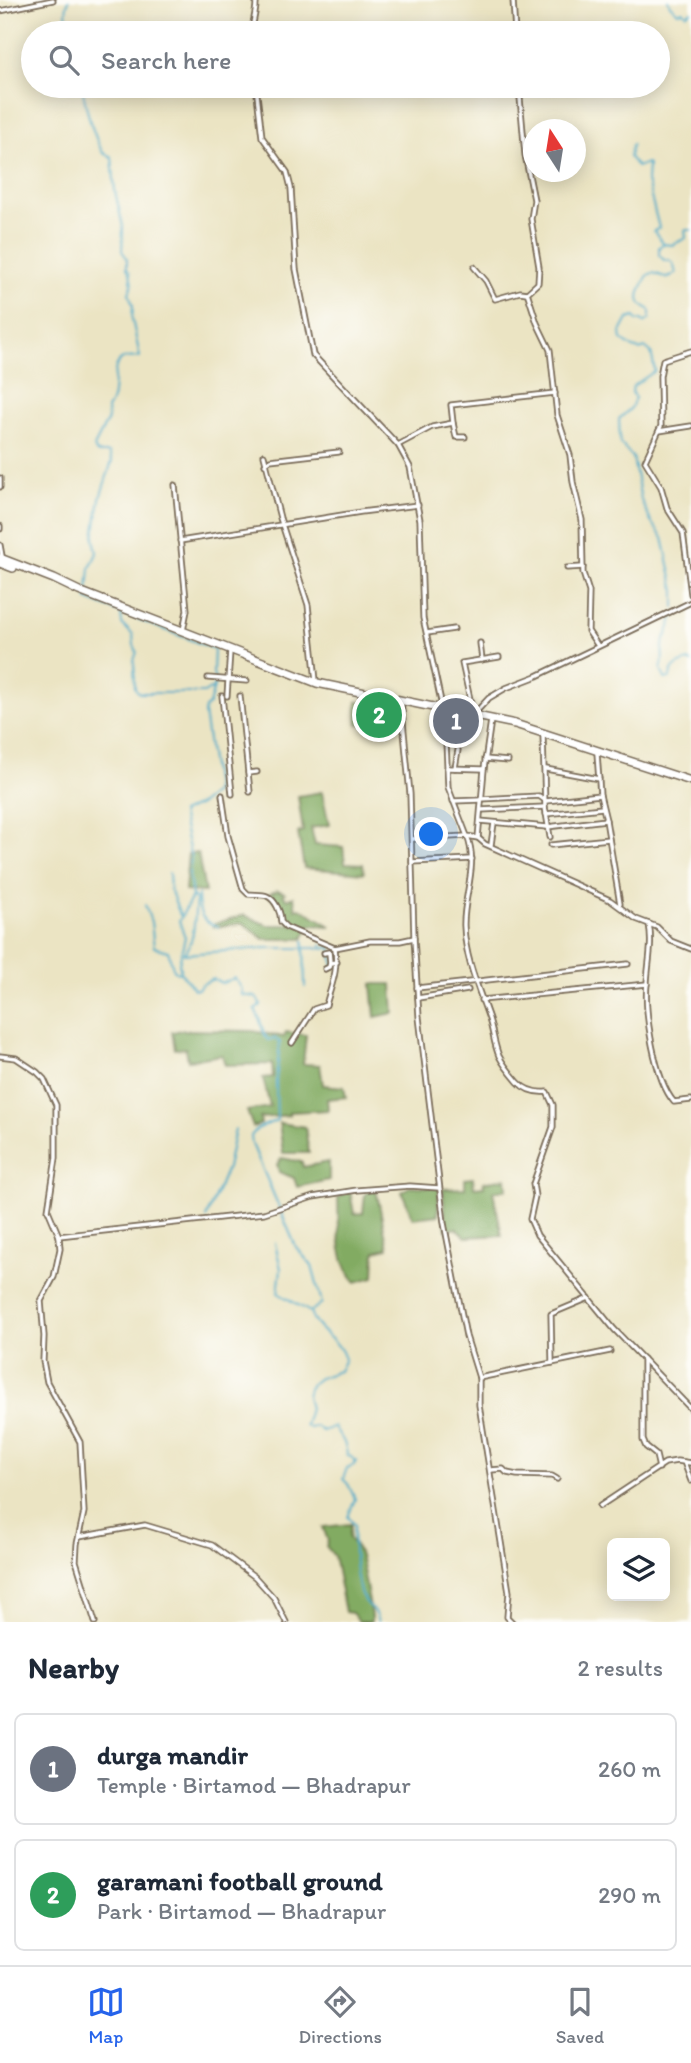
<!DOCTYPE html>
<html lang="en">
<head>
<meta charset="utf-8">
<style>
  body { margin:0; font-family:Itim,sans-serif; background:#f2f2f3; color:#1f2937 }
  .controls { position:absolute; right:21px; bottom:21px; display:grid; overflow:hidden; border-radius:10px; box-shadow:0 4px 18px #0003 }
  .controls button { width:63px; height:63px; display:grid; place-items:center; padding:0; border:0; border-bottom:2px solid #e0e1e3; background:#fff; color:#1f2937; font:35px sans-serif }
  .compass { position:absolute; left:523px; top:119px; width:63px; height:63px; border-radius:50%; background:#fff; box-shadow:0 4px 18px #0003; rotate:348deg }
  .you { position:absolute; left:432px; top:835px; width:24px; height:24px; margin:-18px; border:5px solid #fff; border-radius:50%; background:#1a73e8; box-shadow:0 0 0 10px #1a73e833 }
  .badge { display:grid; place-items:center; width:46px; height:46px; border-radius:50%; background:#2563eb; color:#fff; font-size:23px; font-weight:700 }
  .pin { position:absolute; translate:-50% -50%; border:4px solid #fff; box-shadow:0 2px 7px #0006 }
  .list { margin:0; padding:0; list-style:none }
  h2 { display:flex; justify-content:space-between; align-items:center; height:91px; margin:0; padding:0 28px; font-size:30px }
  h2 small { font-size:23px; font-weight:400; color:#747a83 }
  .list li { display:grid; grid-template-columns:46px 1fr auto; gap:21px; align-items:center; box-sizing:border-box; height:112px; margin:0 14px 14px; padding:0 14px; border:2px solid #e0e1e3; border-radius:10px }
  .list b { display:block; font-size:26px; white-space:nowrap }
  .list p { margin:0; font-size:23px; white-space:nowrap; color:#747a83 }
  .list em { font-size:23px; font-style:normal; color:#747a83 }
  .icon { flex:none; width:38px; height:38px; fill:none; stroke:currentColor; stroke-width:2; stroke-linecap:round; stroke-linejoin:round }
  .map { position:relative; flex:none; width:691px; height:1622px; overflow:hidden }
  .search { position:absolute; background:#fff; box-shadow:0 4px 18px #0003; left:21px; right:21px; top:21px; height:77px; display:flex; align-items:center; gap:18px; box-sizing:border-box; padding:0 24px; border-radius:38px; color:#747a83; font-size:26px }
  .sheet { height:343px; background:#fff }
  nav { display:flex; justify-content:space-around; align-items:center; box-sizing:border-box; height:98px; border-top:2px solid #e0e1e3; background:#fff; font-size:19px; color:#747a83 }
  nav a { display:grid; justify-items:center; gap:4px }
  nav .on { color:#2563eb }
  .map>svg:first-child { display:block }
  .green { fill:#a3c66f; stroke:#6f7846; stroke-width:2 }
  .forest { fill:#82ab62; stroke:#5e6a40; stroke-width:2 }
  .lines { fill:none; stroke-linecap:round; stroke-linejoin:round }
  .stream { stroke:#4baac9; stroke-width:2 }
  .street-casing { stroke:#796b58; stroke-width:7 }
  .primary-casing { stroke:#796b58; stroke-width:10 }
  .street { stroke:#fff; stroke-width:3.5 }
  .primary { stroke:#fff; stroke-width:7 }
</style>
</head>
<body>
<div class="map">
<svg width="691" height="1622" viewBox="0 0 691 1622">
  <rect width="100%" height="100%" fill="#fdfcf7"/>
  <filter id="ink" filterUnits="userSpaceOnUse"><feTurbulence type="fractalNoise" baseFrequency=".0143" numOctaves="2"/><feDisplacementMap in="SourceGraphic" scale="14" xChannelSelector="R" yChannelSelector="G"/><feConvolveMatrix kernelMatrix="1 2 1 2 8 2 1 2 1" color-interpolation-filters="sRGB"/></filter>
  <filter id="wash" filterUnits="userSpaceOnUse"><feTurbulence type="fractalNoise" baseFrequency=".00686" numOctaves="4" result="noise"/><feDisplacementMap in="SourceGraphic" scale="28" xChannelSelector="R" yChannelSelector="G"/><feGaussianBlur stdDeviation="1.57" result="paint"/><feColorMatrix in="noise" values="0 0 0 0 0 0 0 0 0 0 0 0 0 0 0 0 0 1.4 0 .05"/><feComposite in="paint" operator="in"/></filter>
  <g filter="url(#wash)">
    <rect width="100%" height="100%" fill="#ebe4c3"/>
    <path class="green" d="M357 702 400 707 402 723 358 724Z"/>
    <g class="forest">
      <path d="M322 792 329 825 311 828 315 845 343 847 345 863 363 864 364 873 304 868 298 833 303 831 298 796Z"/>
      <path d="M198 853 205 892 185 891 188 854Z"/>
      <path d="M277 890 285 893 283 895 287 899 294 897 296 909 300 908 331 926 310 925 303 939H264L243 923 214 927V924L244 915 267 925H292L284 916V909L268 895Z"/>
      <path d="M372 984H392L394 1013 375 1017Z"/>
      <path d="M182 1030 253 1031 284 1037 286 1032 306 1035 303 1064 320 1065 323 1085 344 1087 346 1097 327 1099 328 1110 289 1112V1115L260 1118 261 1124 253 1127 247 1111 270 1107 263 1078 273 1077 272 1064 225 1065 222 1055 188 1060 186 1048 175 1049 172 1032Z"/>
      <path d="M279 1123 305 1127 309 1153H283Z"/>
      <path d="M282 1158 302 1162 303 1167 329 1162V1180L297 1187 294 1178 279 1172 277 1164Z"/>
      <path d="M473 1178 474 1187 484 1186 483 1182 506 1178 507 1189 493 1191 502 1235 466 1237 456 1228 446 1230 443 1189 465 1188V1179Z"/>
      <path d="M410 1186 439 1188 438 1215 413 1218 402 1192Z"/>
      <path d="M376 1189 388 1248 375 1251 374 1277 356 1282C336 1262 339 1223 338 1197L350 1191 354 1214 363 1213 365 1194Z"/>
      <path d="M351 1524 349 1538C353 1543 358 1547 359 1553 362 1562 372 1615 371 1622H359L352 1613 345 1612 334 1556 326 1546 328 1541 323 1527Z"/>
    </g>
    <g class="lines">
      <g class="stream">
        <path d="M69 0C64 11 66 24 73 33"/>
        <path d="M668 0 670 5 678 12 683 11 687 14 691 11"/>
        <path d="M82 86C86 109 92 133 103 153L112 157 115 191 123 227 122 251 127 258V268L130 272 132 285 129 293 133 306 132 319 140 357C135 358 128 357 123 359 108 366 119 396 107 409L108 419 94 447 97 453H109L112 461 100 498 94 538 97 553 90 568 88 591"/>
        <path d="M632 144 629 157 637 167 647 163 648 165 647 181 659 228 654 231 663 243"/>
        <path d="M87 596 88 600 214 649 213 672 215 683 209 705 205 708 204 713 215 788 214 793 199 805 181 813 191 858 189 874 192 897 179 921 185 937 179 963 181 973 194 989H198L202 984 213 979 222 983 235 978 242 989V995L256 997 261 1005 255 1010C262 1020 261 1031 268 1040L274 1038 280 1042 276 1081 277 1120 257 1129 251 1136 252 1144 296 1247 312 1266 322 1303 310 1312C318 1336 338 1336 345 1359L339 1371 319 1378 310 1385 307 1396 310 1409 305 1425 309 1428 316 1426 322 1431 334 1427C341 1438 345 1440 347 1454L356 1461 354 1465 347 1468 343 1479 348 1484 355 1499 348 1517 355 1525C351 1534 356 1589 363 1598 370 1609 374 1607 378 1622"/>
        <path d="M675 607V591L663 538 651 522 641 500 633 458 620 443 619 419 631 408 635 398 632 392 633 386 655 371 651 352 646 348 639 350 633 348 622 340 621 332 628 319 635 317 637 321 642 320 644 323 650 319V310C647 307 643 307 641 304 635 296 645 281 648 275L653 273 668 278 676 273 673 263 669 260 665 261 659 255V247L663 244 672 245 686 238 685 230H691"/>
        <path d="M674 613C673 625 665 635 663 646 661 655 665 659 661 669L665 679 670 678C671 667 678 664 689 661L691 663"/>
        <path d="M121 614 122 624 133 635 134 645 137 652 134 660 135 688 139 693H204L210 689 212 690"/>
        <path d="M169 873 170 889 180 915"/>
        <path d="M198 895C198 913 201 921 218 927"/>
        <path d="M145 905 151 922 154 947 168 951 174 971 179 973"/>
        <path d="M304 941 305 987"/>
        <path d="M322 944V948L331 947 334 967"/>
        <path d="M184 953C196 941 194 916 196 899L192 897"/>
        <path d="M184 954 267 948H322"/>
        <path d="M206 1218 227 1168 235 1129"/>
        <path d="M275 1243 281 1269 278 1293 310 1312"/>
      </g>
    </g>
  </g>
  <g filter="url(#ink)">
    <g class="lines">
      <g class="street-casing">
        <g id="street">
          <path d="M513 0 515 33"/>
          <path d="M0 11 53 0"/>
          <path d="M252 33C252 22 257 11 256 0"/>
          <path d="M256 86 262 137 287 172 291 188 296 269 313 355 398 445 410 467 420 520 423 618 445 720 448 787 467 836 478 838 485 844 610 900 636 919 657 927 671 941 691 949"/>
          <path d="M519 86 525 155 534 200 531 219 539 267 538 283 527 293 528 295 537 323 550 350 557 415 570 455 573 482 582 520 583 573 589 592 588 631 598 646"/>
          <path d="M474 267 486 281 495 299 520 292 527 293"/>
          <path d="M691 351 663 360 660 376 661 426 645 461 661 487 667 508 683 533 691 594"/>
          <path d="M453 423 456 437H465"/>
          <path d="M659 431 691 426"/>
          <path d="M398 445 432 427 453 423 451 405 555 393"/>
          <path d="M264 455 280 518 308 605 316 681"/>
          <path d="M265 464 270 460 339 452"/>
          <path d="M0 478V487"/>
          <path d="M175 485 187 610 183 631"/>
          <path d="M0 526V529"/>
          <path d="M180 541 361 512 418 505"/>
          <path d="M0 545 2 556"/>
          <path d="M567 568 583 567"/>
          <path d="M427 633 454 629"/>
          <path d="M480 643 482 660"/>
          <path d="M208 678 247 681"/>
          <path d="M222 696 232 794"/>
          <path d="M227 696 230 651"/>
          <path d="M240 696 250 792"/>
          <path d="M401 701 410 794 414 938 419 1017 444 1223 466 1336 479 1378V1405L509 1592 507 1617 512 1622"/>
          <path d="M473 713 462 663 499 657"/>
          <path d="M474 714 489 698 506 688 537 676 691 602"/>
          <path d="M543 735 545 807 550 837"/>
          <path d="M485 759 508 761"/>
          <path d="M447 768 484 769 491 720"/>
          <path d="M455 768 458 750"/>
          <path d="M546 769 599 779"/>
          <path d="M248 773 257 772"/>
          <path d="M222 795 228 836 243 889 248 894C254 895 262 894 267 896 276 900 281 913 281 922L286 927 335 948C338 974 332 982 326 1005L314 1009 292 1043"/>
          <path d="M481 799 539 796 546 801 600 795"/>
          <path d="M453 801 481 800"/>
          <path d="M481 810 545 807"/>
          <path d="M546 814 602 808"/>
          <path d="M606 820 620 904"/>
          <path d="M480 821 547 827 606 820 600 795 597 753"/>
          <path d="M478 838 484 769"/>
          <path d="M413 839 467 836C479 865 463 896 464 926 465 958 479 990 489 1019 493 1031 494 1044 499 1056 503 1064 512 1075 518 1082 525 1090 536 1093 547 1092L553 1105V1127L533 1184 535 1196 530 1219 537 1235 614 1329 691 1409"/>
          <path d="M491 845 494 823"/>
          <path d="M551 845 609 839"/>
          <path d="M412 862 472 859"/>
          <path d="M649 924C653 944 648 963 647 983 644 1013 655 1080 674 1102L691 1100"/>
          <path d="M335 948 370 941H400L414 938"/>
          <path d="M324 953 329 952 330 963"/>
          <path d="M325 969 329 967 330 963 337 962"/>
          <path d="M417 988 628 964"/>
          <path d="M418 998 468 990"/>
          <path d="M481 1000 647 984"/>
          <path d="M0 1056 16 1058 37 1072 44 1079 56 1105V1158L48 1210 59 1236 60 1249 54 1277 41 1301 44 1336 43 1361 47 1382 80 1442 84 1512 77 1544 76 1561 95 1622"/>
          <path d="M59 1236 264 1213 313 1197 357 1190 410 1186 439 1188"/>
          <path d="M643 1359V1440L646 1447 656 1455 659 1468"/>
          <path d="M552 1363 551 1314 589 1298"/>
          <path d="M479 1378 610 1351"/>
          <path d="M684 1462 691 1481"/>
          <path d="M491 1470 503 1469 507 1473 517 1475 552 1476 557 1479"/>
          <path d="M600 1506 665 1463 677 1461 691 1463"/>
          <path d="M79 1537 145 1525 212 1545 255 1577 274 1598 286 1622"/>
        </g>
      </g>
      <g class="primary-casing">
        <g id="primary">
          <path d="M0 558 54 579 79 591 317 683 515 724 691 781"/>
          <path d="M0 563 13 568"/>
        </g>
      </g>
      <use href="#street" class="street"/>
      <use href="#primary" class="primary"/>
    </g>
  </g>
</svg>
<div class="controls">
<button><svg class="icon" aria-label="layers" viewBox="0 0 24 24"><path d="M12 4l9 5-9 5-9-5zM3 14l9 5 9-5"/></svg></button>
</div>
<svg class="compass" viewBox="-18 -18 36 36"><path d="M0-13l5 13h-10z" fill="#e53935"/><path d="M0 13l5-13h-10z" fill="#747a83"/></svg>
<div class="you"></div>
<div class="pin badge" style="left:456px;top:721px;background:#6b7280">1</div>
<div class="pin badge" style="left:379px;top:715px;background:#2e9e5b">2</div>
<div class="search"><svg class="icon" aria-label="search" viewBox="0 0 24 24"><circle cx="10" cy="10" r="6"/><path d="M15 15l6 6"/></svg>Search here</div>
</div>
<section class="sheet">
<h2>Nearby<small>2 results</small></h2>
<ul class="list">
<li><span class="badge" style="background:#6b7280">1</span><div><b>durga mandir</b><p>Temple · Birtamod — Bhadrapur</p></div><em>260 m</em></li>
<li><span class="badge" style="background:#2e9e5b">2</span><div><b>garamani football ground</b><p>Park · Birtamod — Bhadrapur</p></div><em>290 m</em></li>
</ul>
</section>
<nav>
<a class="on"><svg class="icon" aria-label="map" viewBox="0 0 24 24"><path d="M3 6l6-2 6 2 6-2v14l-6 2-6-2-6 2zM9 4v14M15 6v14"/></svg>Map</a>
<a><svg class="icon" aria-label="directions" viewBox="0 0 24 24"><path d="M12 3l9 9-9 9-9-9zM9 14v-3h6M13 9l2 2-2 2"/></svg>Directions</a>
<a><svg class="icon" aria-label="saved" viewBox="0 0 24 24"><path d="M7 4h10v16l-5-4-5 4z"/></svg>Saved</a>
</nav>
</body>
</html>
